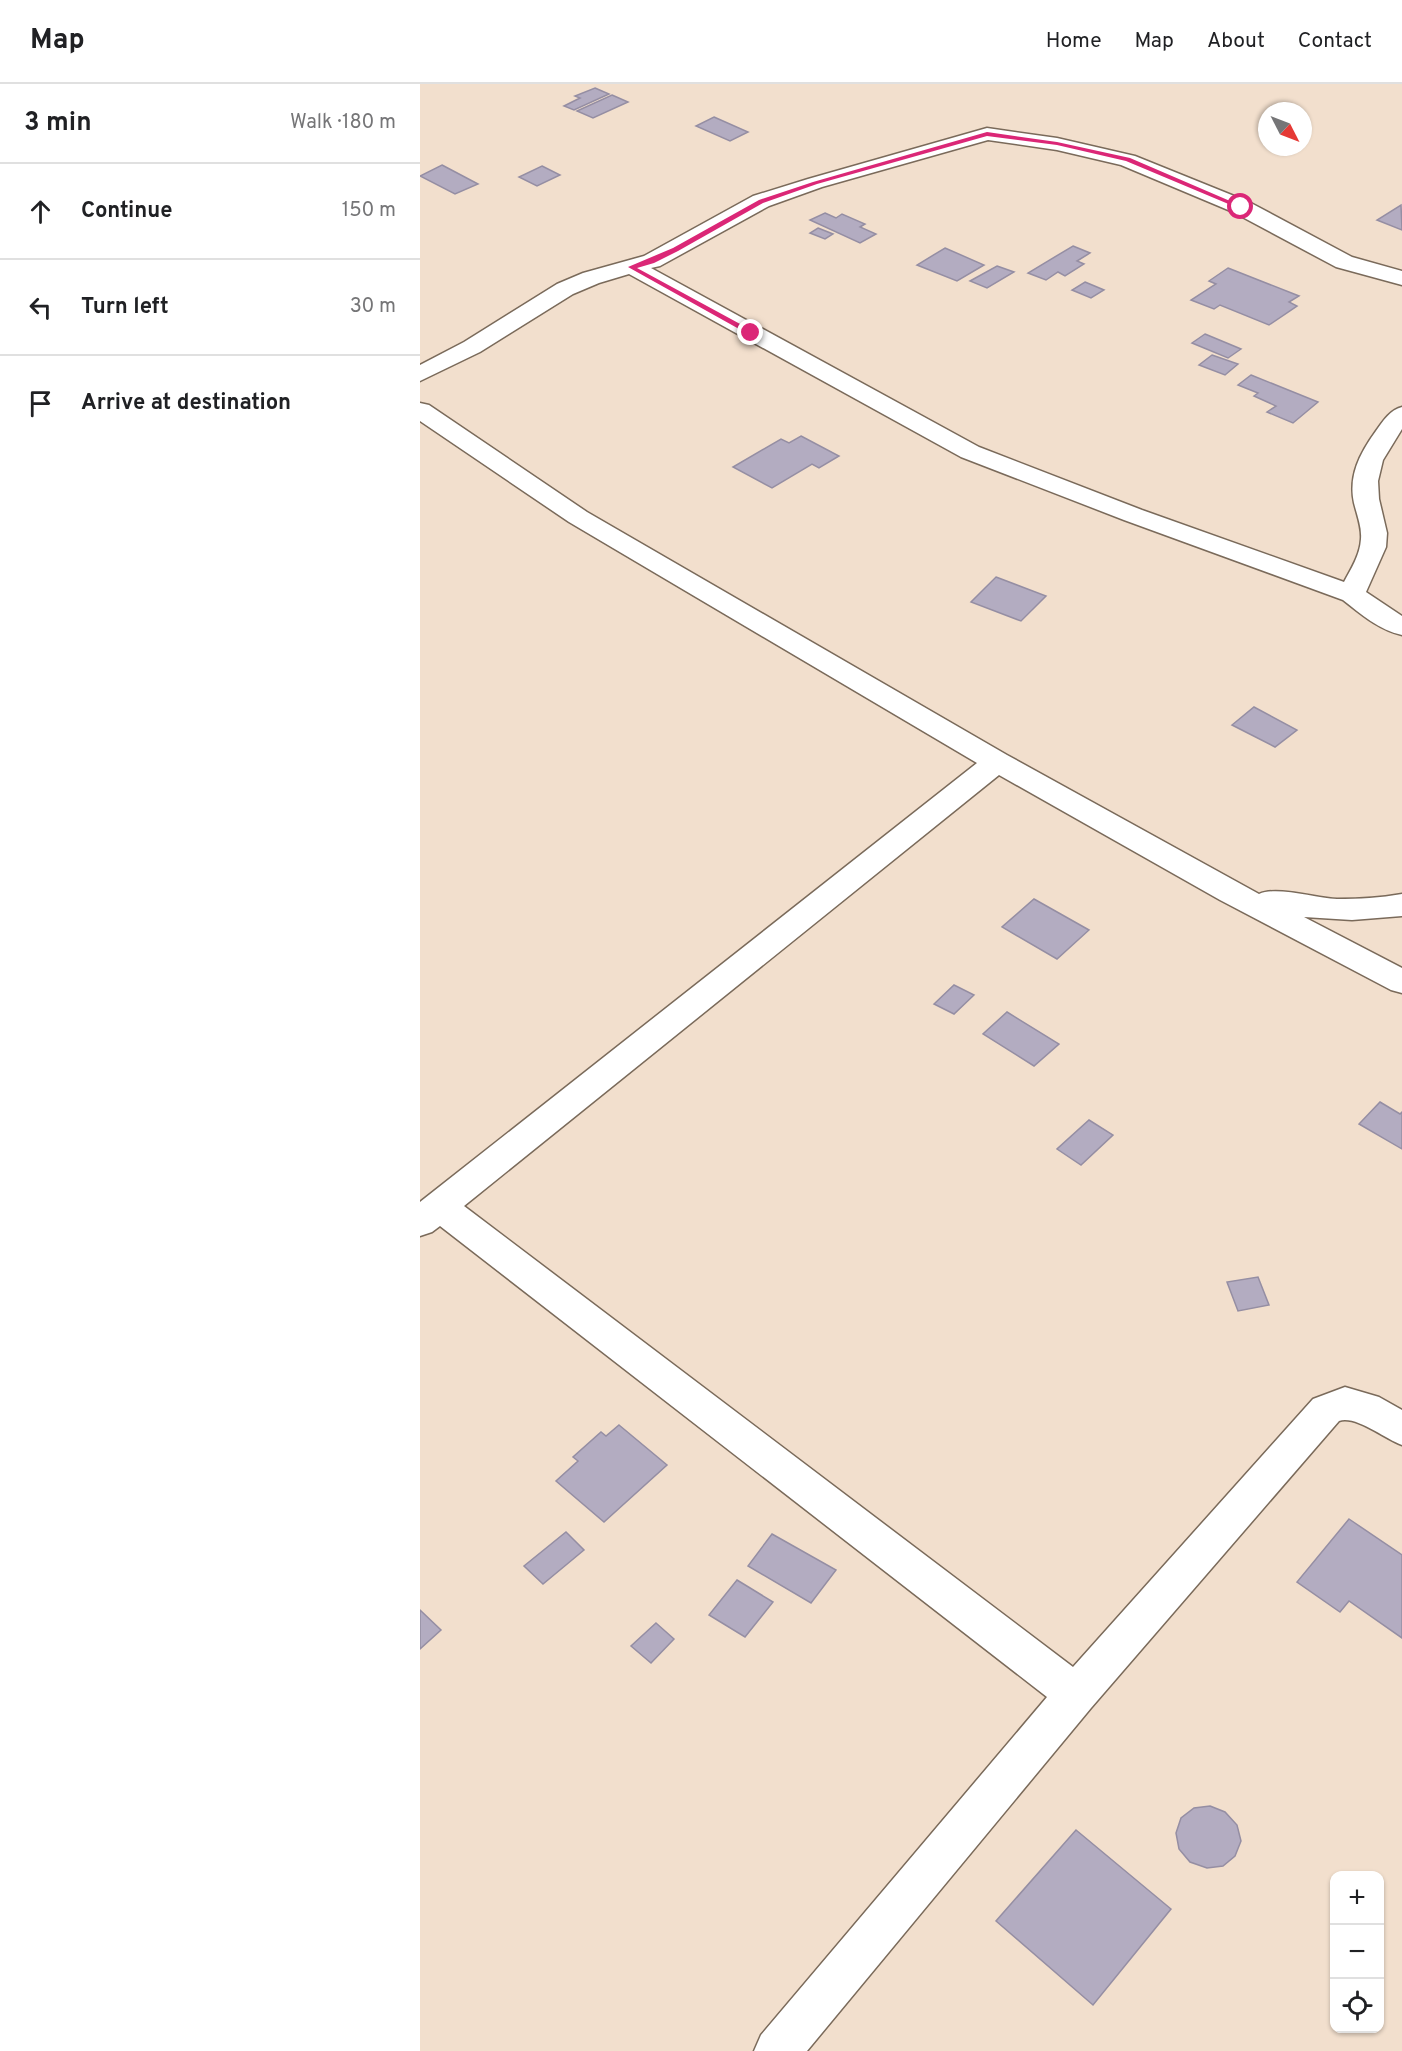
<!DOCTYPE html>
<html lang="en">
<head>
<meta charset="utf-8">
<style>
  body { margin:0; font-family:Overpass,sans-serif; background:#f6f6f6; color:#202124 }
  .controls { position:absolute; right:18px; bottom:18px; display:grid; overflow:hidden; border-radius:12px; box-shadow:0 2px 4px #0004 }
  .controls button { width:54px; height:54px; display:grid; place-items:center; padding:0; border:0; border-bottom:2px solid #e0e0e0; background:#fff; color:#202124; font:30px sans-serif }
  .compass { position:absolute; left:838px; top:18px; width:54px; height:54px; border-radius:50%; background:#fff; box-shadow:0 2px 4px #0004; rotate:132deg }
  .stop { position:absolute; width:18px; height:18px; margin:-14px; border:4px solid #db2777; border-radius:50%; background:#fff }
  .stop.end { background:#db2777; border-color:#fff; box-shadow:0 2px 6px #0008 }
  .list { margin:0; padding:0; list-style:none }
  h2 { display:flex; justify-content:space-between; align-items:center; height:78px; margin:0; padding:0 24px; font-size:26px }
  h2 small { font-size:20px; font-weight:400; color:#757577 }
  .list li { display:grid; grid-template-columns:39px 1fr auto; gap:18px; align-items:center; box-sizing:border-box; height:96px; padding:0 24px; border-top:2px solid #e0e0e0 }
  .list b { display:block; font-size:22px; white-space:nowrap }
  .list em { font-size:20px; font-style:normal; color:#757577 }
  .icon { flex:none; width:33px; height:33px; fill:none; stroke:currentColor; stroke-width:2; stroke-linecap:round; stroke-linejoin:round }
  .map { position:relative; flex:none; width:982px; height:1967px; overflow:hidden }
  header { display:flex; align-items:center; gap:36px; box-sizing:border-box; height:84px; padding:0 30px; background:#fff; border-bottom:2px solid #e0e0e0 }
  header strong { font-size:28px }
  nav { display:flex; gap:33px; margin-inline-start:auto; font-size:21px }
  main { display:flex }
  aside { flex:1; background:#fff }
  .map>svg:first-child { display:block }
  .building { fill:#b3acc1; stroke:#958ea3; stroke-width:1.5 }
  .lines { fill:none; stroke-linecap:round; stroke-linejoin:round }
  .street-casing { stroke:#7a6a5a; stroke-width:3 }
  .street { fill:#fff; fill-rule:evenodd }
  .route { fill:#db2777 }
</style>
</head>
<body>
<header>
<strong>Map</strong>
<nav><a>Home</a><a>Map</a><a>About</a><a>Contact</a></nav>
</header>
<main>
<aside>
<h2>3 min<small>Walk · 180 m</small></h2>
<ul class="list">
<li><svg class="icon" aria-label="ahead" viewBox="0 0 24 24"><path d="M12 20V5M6 11l6-6 6 6"/></svg><div><b>Continue</b></div><em>150 m</em></li>
<li><svg class="icon" aria-label="left" viewBox="0 0 24 24"><path d="M17 20v-9H6M10 6l-5 5 5 5"/></svg><div><b>Turn left</b></div><em>30 m</em></li>
<li><svg class="icon" aria-label="arrive" viewBox="0 0 24 24"><path d="M6 21V4h12l-3 4 3 4H6"/></svg><div><b>Arrive at destination</b></div></li>
</ul>
</aside>
<div class="map">
<svg width="982" height="1967" viewBox="0 0 982 1967">
  <rect width="100%" height="100%" fill="#f2dfcd"/>
  <g class="building">
    <path d="M175 4 189 10 154 26 144 22 160 14 155 12Z"/>
    <path d="M192 11 208 18 173 34 157 27Z"/>
    <path d="M294 33 328 48 310 57 276 42Z"/>
    <path d="M22 81 58 100 35 110 0 92Z"/>
    <path d="M122 82 140 91 117 102 99 93Z"/>
    <path d="M981 121 982 146 957 136Z"/>
    <path d="M405 129 416 134 422 130 445 140 440 143 456 150 440 159 390 136Z"/>
    <path d="M398 144 413 150 405 155 390 149Z"/>
    <path d="M653 162 670 169 657 177 664 180 645 192 638 188 626 196 608 189Z"/>
    <path d="M525 164 564 181 537 197 497 181Z"/>
    <path d="M577 182 594 188 567 204 550 197Z"/>
    <path d="M808 184 879 212 869 218 877 222 849 241 800 221 794 225 771 216 796 200 789 197Z"/>
    <path d="M665 198 684 206 671 214 652 206Z"/>
    <path d="M785 250 821 265 808 274 772 259Z"/>
    <path d="M792 271 818 280 805 291 779 281Z"/>
    <path d="M831 291 898 318 873 339 847 328 856 322 834 312 838 309 818 301Z"/>
    <path d="M381 352 419 372 399 384 392 380 352 404 313 383 361 355 369 359Z"/>
    <path d="M576 493 626 512 601 537 551 518Z"/>
    <path d="M834 623 877 646 855 663 812 641Z"/>
    <path d="M614 815 669 846 637 875 582 843Z"/>
    <path d="M534 901 554 911 534 930 514 920Z"/>
    <path d="M587 928 639 960 614 982 563 950Z"/>
    <path d="M960 1018 980 1030 982 1028V1065L939 1040Z"/>
    <path d="M669 1036 693 1051 661 1081 637 1065Z"/>
    <path d="M838 1193 849 1221 818 1227 807 1198Z"/>
    <path d="M199 1341 247 1381 184 1438 136 1397 158 1377 153 1373 181 1348 186 1352Z"/>
    <path d="M929 1435 982 1471V1554L929 1517 920 1528 877 1498Z"/>
    <path d="M146 1448 164 1466 123 1500 104 1482Z"/>
    <path d="M352 1450 416 1486 391 1519 328 1482Z"/>
    <path d="M317 1496 353 1518 325 1553 289 1531Z"/>
    <path d="M0 1526 21 1546 0 1565Z"/>
    <path d="M236 1539 254 1555 231 1579 211 1562Z"/>
    <path d="M790 1722 805 1728 817 1741 821 1757 815 1772 803 1782 787 1784 770 1778 759 1765 756 1749 761 1734 774 1724Z"/>
    <path d="M656 1746 751 1825 673 1921 576 1837Z"/>
  </g>
  <g class="lines">
    <g class="street-casing">
      <g id="street">
        <path d="M567 44 637 54 715 72 829 118 932 173 982 187V201L916 183 813 128 701 81 637 66 568 56 402 103 349 122 240 182 231 184 559 363 722 426 924 498C931 485 940 471 941 455 942 443 937 431 934 419 928 392 940 369 956 347 963 337 970 326 982 323V345L963 376 958 397 959 415 967 449 966 463 946 508 982 532V551C959 546 941 530 923 516L704 436 541 373 209 190 179 199 153 210 60 268 0 297V281L44 258 137 200 163 189 224 172 333 112 388 95Z"/>
        <path d="M0 319 9 321 167 428 587 671 839 810C857 802 895 814 917 815 939 815 960 814 982 810V832L932 836 884 833 982 884V909L971 906 800 816 579 691 44 1122 653 1583 893 1315 925 1303 959 1313 982 1326V1361C965 1355 936 1331 919 1337L671 1624 387 1967H334L341 1951 627 1613 20 1142 12 1148 0 1152V1118L557 679 149 438 0 337Z"/>
      </g>
    </g>
    <use href="#street" class="street"/>
  </g>
  <path class="route" d="M567 48 637 58 710 74 824 123 818 124 706 77 637 61 567 52 397 100 343 119 258 167 234 179 217 184 333 247V250H328L208 183 253 164 339 116 393 98Z"/>
</svg>
<div class="controls">
<button>+</button>
<button>−</button>
<button><svg class="icon" aria-label="locate" viewBox="0 0 24 24"><circle cx="12" cy="12" r="6"/><path d="M12 2v4M12 18v4M2 12h4M18 12h4"/></svg></button>
</div>
<svg class="compass" viewBox="-18 -18 36 36"><path d="M0-13l5 13h-10z" fill="#e53935"/><path d="M0 13l5-13h-10z" fill="#757577"/></svg>
<div class="stop" style="left:821px;top:123px"></div>
<div class="stop end" style="left:331px;top:249px"></div>
</div>
</main>
</body>
</html>
